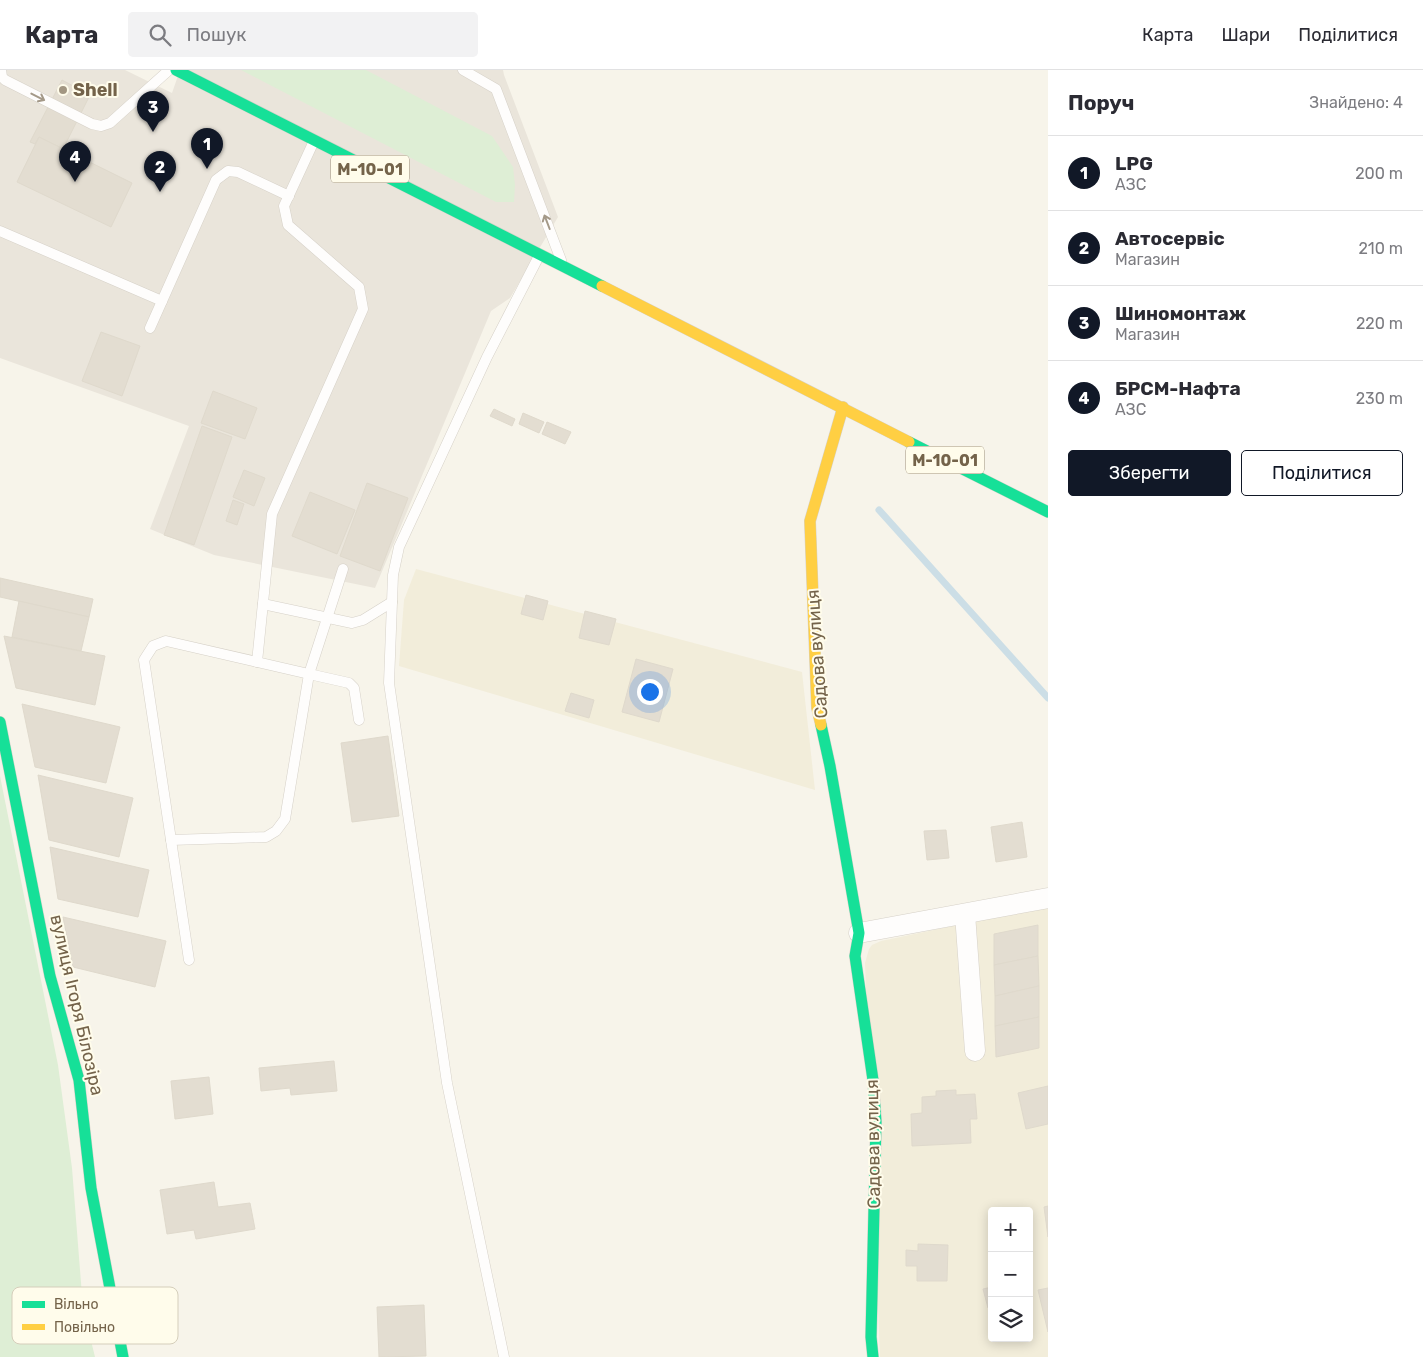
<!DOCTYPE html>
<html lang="uk">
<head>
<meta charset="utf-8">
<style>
  body { margin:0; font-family:Rubik,sans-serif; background:#f2f2f3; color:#2b2b33 }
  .controls { position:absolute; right:15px; bottom:15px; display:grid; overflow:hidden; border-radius:5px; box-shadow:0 2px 12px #0003 }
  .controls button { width:45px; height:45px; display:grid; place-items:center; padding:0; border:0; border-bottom:1px solid #e1e1e2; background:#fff; color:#2b2b33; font:25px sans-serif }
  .you { position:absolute; left:649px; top:621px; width:18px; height:18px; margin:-12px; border:4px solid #fff; border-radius:50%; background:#1a73e8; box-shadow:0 0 0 8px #1a73e833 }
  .badge { display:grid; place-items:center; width:32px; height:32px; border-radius:50%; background:#111827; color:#fff; font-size:16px; font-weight:700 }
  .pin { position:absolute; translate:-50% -41px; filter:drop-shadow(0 1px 2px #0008) }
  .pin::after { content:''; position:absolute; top:26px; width:18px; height:15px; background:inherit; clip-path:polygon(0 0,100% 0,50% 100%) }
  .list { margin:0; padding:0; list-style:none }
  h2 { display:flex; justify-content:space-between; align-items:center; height:65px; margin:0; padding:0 20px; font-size:21px }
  h2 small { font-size:16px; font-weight:400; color:#7c7c81 }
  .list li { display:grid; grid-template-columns:32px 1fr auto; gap:15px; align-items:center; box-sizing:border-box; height:75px; padding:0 20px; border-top:1px solid #e1e1e2 }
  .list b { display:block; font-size:19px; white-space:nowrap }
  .list p { margin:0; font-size:16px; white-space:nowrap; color:#7c7c81 }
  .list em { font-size:16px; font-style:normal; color:#7c7c81 }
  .actions { display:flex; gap:10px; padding:15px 20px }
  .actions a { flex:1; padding:11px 0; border:1px solid #111827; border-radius:5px; text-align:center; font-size:18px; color:#111827 }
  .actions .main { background:#111827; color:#fff }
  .icon { flex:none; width:28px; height:28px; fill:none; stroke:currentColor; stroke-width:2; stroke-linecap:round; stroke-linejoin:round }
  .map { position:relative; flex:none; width:1048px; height:1287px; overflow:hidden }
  header { display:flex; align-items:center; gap:30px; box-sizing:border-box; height:70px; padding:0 25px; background:#fff; border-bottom:1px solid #e1e1e2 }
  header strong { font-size:24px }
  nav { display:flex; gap:28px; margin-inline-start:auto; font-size:18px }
  .search { width:350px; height:45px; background:#f2f2f3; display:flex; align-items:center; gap:12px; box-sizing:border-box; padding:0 18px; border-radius:5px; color:#7c7c81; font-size:19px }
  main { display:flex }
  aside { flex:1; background:#fff }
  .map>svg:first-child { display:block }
  .residential { fill:#f2edda; fill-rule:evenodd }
  .industrial { fill:#eae5db }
  .green { fill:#deeed5 }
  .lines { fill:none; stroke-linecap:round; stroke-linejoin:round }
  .stream { stroke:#ccdee6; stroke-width:7 }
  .building { fill:#e3ddd1; stroke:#dfd9cc }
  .lane-casing { stroke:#d6d1c8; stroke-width:11 }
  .street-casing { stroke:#d6d1c8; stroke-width:21 }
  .fast-casing { stroke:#d6d1c8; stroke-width:12 }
  .slow-casing { stroke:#d6d1c8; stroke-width:12 }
  .lane { stroke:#fefdfc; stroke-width:10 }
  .street { stroke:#fefdfc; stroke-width:20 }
  .fast { stroke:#16e098; stroke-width:11 }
  .slow { stroke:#ffcf43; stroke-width:11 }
  .oneway { stroke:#a49988 }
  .poi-dot { fill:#a29682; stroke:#fffceb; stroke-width:2 }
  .labels { text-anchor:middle; stroke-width:4; stroke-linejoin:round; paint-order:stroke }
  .shield { fill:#fffceb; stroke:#9e917a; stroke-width:1 }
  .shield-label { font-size:16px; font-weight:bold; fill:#74634a }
  .poi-label { font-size:18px; font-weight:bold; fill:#74634a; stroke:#fffceb; text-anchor:start }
  .street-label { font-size:18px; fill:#74634a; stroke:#fffceb }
  .key { fill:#fffceb; stroke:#d5cebb; stroke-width:1 }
  .key-label { font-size:14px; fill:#74634a }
</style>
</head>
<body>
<header>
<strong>Карта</strong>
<div class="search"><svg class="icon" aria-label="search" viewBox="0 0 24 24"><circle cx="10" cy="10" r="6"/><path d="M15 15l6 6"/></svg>Пошук</div>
<nav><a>Карта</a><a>Шари</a><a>Поділитися</a></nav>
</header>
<main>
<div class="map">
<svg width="1048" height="1287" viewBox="0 0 1048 1287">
  <rect width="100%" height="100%" fill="#f7f4ea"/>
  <g class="residential">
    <path d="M416 499 802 602 815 720 399 596 404 530Z"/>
    <path d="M1048 836V1287H880L865 893 869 879 872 875 881 871ZM992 1141H1029V1268H992Z"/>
  </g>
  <path class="industrial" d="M0 0H125L172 23 180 0H503L504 5 558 147 510 228 491 241 375 518 214 485 150 459 189 356 0 288Z"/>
  <g class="green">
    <path d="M241 0H366L492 66 513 97 515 115 514 132H496Z"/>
    <path d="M0 706 58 995 72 1098 83 1238 95 1287H0Z"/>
  </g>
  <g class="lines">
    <path class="stream" d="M879 440 1048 628"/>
  </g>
  <g class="building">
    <path d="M62 10 90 25 63 79 39 67 35 74 30 72Z"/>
    <path d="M39 67 132 113 111 157 17 112Z"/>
    <path d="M101 262 140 276 122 326 82 311Z"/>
    <path d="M213 321 257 338 245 369 201 353Z"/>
    <path d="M494 339 515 349 512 356 490 346Z"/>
    <path d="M523 343 544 352 539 363 519 354Z"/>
    <path d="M547 352 571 362 565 374 542 364Z"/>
    <path d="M202 356 232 367 194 475 164 465Z"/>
    <path d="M244 400 265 408 254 436 233 427Z"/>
    <path d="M367 413 408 428 380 501 340 486Z"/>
    <path d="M310 422 355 440 337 484 292 466Z"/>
    <path d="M233 430 244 434 237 455 226 451Z"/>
    <path d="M0 508 93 529 89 547 0 527Z"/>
    <path d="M526 525 548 531 543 550 521 544Z"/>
    <path d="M19 531 89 547 81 581 12 567Z"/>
    <path d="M585 541 616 549 609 575 579 568Z"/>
    <path d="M4 566 105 586 95 635 16 618Z"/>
    <path d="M636 589 673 599 659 652 622 642Z"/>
    <path d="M571 623 594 630 589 648 565 641Z"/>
    <path d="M22 634 120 657 106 713 35 697Z"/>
    <path d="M388 666 399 746 352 752 341 673Z"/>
    <path d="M38 705 133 728 119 787 49 770Z"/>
    <path d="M1022 752 1027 787 996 792 991 757Z"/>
    <path d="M946 760 949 788 927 790 924 761Z"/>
    <path d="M50 777 149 800 138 847 58 829Z"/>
    <path d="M63 847 166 871 155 917 73 897Z"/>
    <path d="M1038 855V886L994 895V864Z"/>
    <path d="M1038 886 1039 916 995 926 994 895Z"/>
    <path d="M1039 916V947L995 956V926Z"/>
    <path d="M1039 947V978L996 987 995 956Z"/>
    <path d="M334 991 337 1021 291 1025 290 1018 261 1021 259 998Z"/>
    <path d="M209 1007 213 1044 175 1049 171 1011Z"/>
    <path d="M1048 1016V1054L1026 1059 1018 1023Z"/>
    <path d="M956 1020V1025L975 1024 977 1049H970L971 1073 912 1076 911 1044 922 1043V1027L936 1026V1021Z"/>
    <path d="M214 1112 218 1137 250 1133 255 1159 196 1169 194 1160 167 1164 160 1120Z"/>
    <path d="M1048 1136V1167L1044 1137Z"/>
    <path d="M918 1174 948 1175 947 1211H917V1196H906V1180L918 1181Z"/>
    <path d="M992 1217V1237L988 1238 983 1219Z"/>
    <path d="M1048 1218V1262L1038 1220Z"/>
    <path d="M424 1235 426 1286 379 1287 377 1237Z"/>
  </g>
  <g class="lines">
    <g class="lane-casing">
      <g id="lane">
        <path d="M1 0 2 7 5 10 92 54 101 56 110 53 169 0"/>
        <path d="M463 0 496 19 561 190"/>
        <path d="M0 161 162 231"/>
        <path d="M150 258 216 110 228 101 238 102 289 126"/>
        <path d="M343 499 309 604 349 613 354 618 359 650"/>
        <path d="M263 534 352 553 363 550 392 532"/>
        <path d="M171 770 266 767 276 761 285 749 309 604 257 592"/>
        <path d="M189 890 144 590 153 576 166 571 257 592 272 444 363 239 359 217 288 155 284 136 314 71"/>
        <path d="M504 1287 447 1013 389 613 393 505 399 477 487 287 539 186"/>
      </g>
    </g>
    <g class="street-casing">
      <g id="street">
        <path d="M965 844 975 981"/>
        <path d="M859 863 1048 828"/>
      </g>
    </g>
    <g class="fast-casing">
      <g id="fast">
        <path d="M176 0 602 216"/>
        <path d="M909 372 1048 442"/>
        <path d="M0 652 50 906 79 1010 91 1118 123 1287"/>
        <path d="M821 655 830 696 859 863 855 886 873 1010 876 1052 871 1267 873 1287"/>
      </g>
    </g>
    <g class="slow-casing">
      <g id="slow">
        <path d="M602 216 909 372"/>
        <path d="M821 655 817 638 810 451 843 337"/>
      </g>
    </g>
    <use href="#lane" class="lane"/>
    <use href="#street" class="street"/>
    <use href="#fast" class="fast"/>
    <use href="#slow" class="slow"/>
  </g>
  <defs><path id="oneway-shaft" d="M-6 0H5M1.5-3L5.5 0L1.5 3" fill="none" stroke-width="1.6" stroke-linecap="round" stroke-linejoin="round" transform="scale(1.25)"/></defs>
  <g class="oneway">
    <use href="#oneway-shaft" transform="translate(38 27) rotate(27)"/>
    <use href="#oneway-shaft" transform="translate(547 152) rotate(-111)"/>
  </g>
  <circle class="poi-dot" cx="63" cy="20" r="5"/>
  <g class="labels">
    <g class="shield">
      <rect x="331" y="85.5" width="78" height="27" rx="4"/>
      <rect x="906" y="376.5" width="78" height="27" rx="4"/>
    </g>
    <g class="shield-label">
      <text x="370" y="105">М-10-01</text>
      <text x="945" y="396">М-10-01</text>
    </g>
    <g class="poi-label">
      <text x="73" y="26">Shell</text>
    </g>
    <g class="street-label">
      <text transform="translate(817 584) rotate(-94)" y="6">Садова вулиця</text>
      <text transform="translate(77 935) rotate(77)" y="6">вулиця Ігоря Білозіра</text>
      <text transform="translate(873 1074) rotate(-91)" y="6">Садова вулиця</text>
    </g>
  </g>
  <rect x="12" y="1217" width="166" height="57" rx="8" class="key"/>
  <rect x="22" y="1231" width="23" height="7" fill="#16e098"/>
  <rect x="22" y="1254" width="23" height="6" fill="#ffcf43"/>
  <g class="key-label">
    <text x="54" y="1239">Вільно</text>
    <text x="54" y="1262">Повільно</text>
  </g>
</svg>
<div class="controls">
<button>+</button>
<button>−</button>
<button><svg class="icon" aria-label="layers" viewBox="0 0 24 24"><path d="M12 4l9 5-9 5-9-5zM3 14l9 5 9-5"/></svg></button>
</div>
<div class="you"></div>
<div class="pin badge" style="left:207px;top:99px">1</div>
<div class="pin badge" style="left:160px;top:122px">2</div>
<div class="pin badge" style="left:153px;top:62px">3</div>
<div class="pin badge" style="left:75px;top:112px">4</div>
</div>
<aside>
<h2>Поруч<small>Знайдено: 4</small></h2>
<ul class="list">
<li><span class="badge">1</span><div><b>LPG</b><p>АЗС</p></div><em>200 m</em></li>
<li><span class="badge">2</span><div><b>Автосервіс</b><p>Магазин</p></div><em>210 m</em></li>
<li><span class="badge">3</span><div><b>Шиномонтаж</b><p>Магазин</p></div><em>220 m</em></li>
<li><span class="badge">4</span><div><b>БРСМ-Нафта</b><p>АЗС</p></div><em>230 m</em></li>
</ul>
<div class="actions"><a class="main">Зберегти</a><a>Поділитися</a></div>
</aside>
</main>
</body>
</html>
